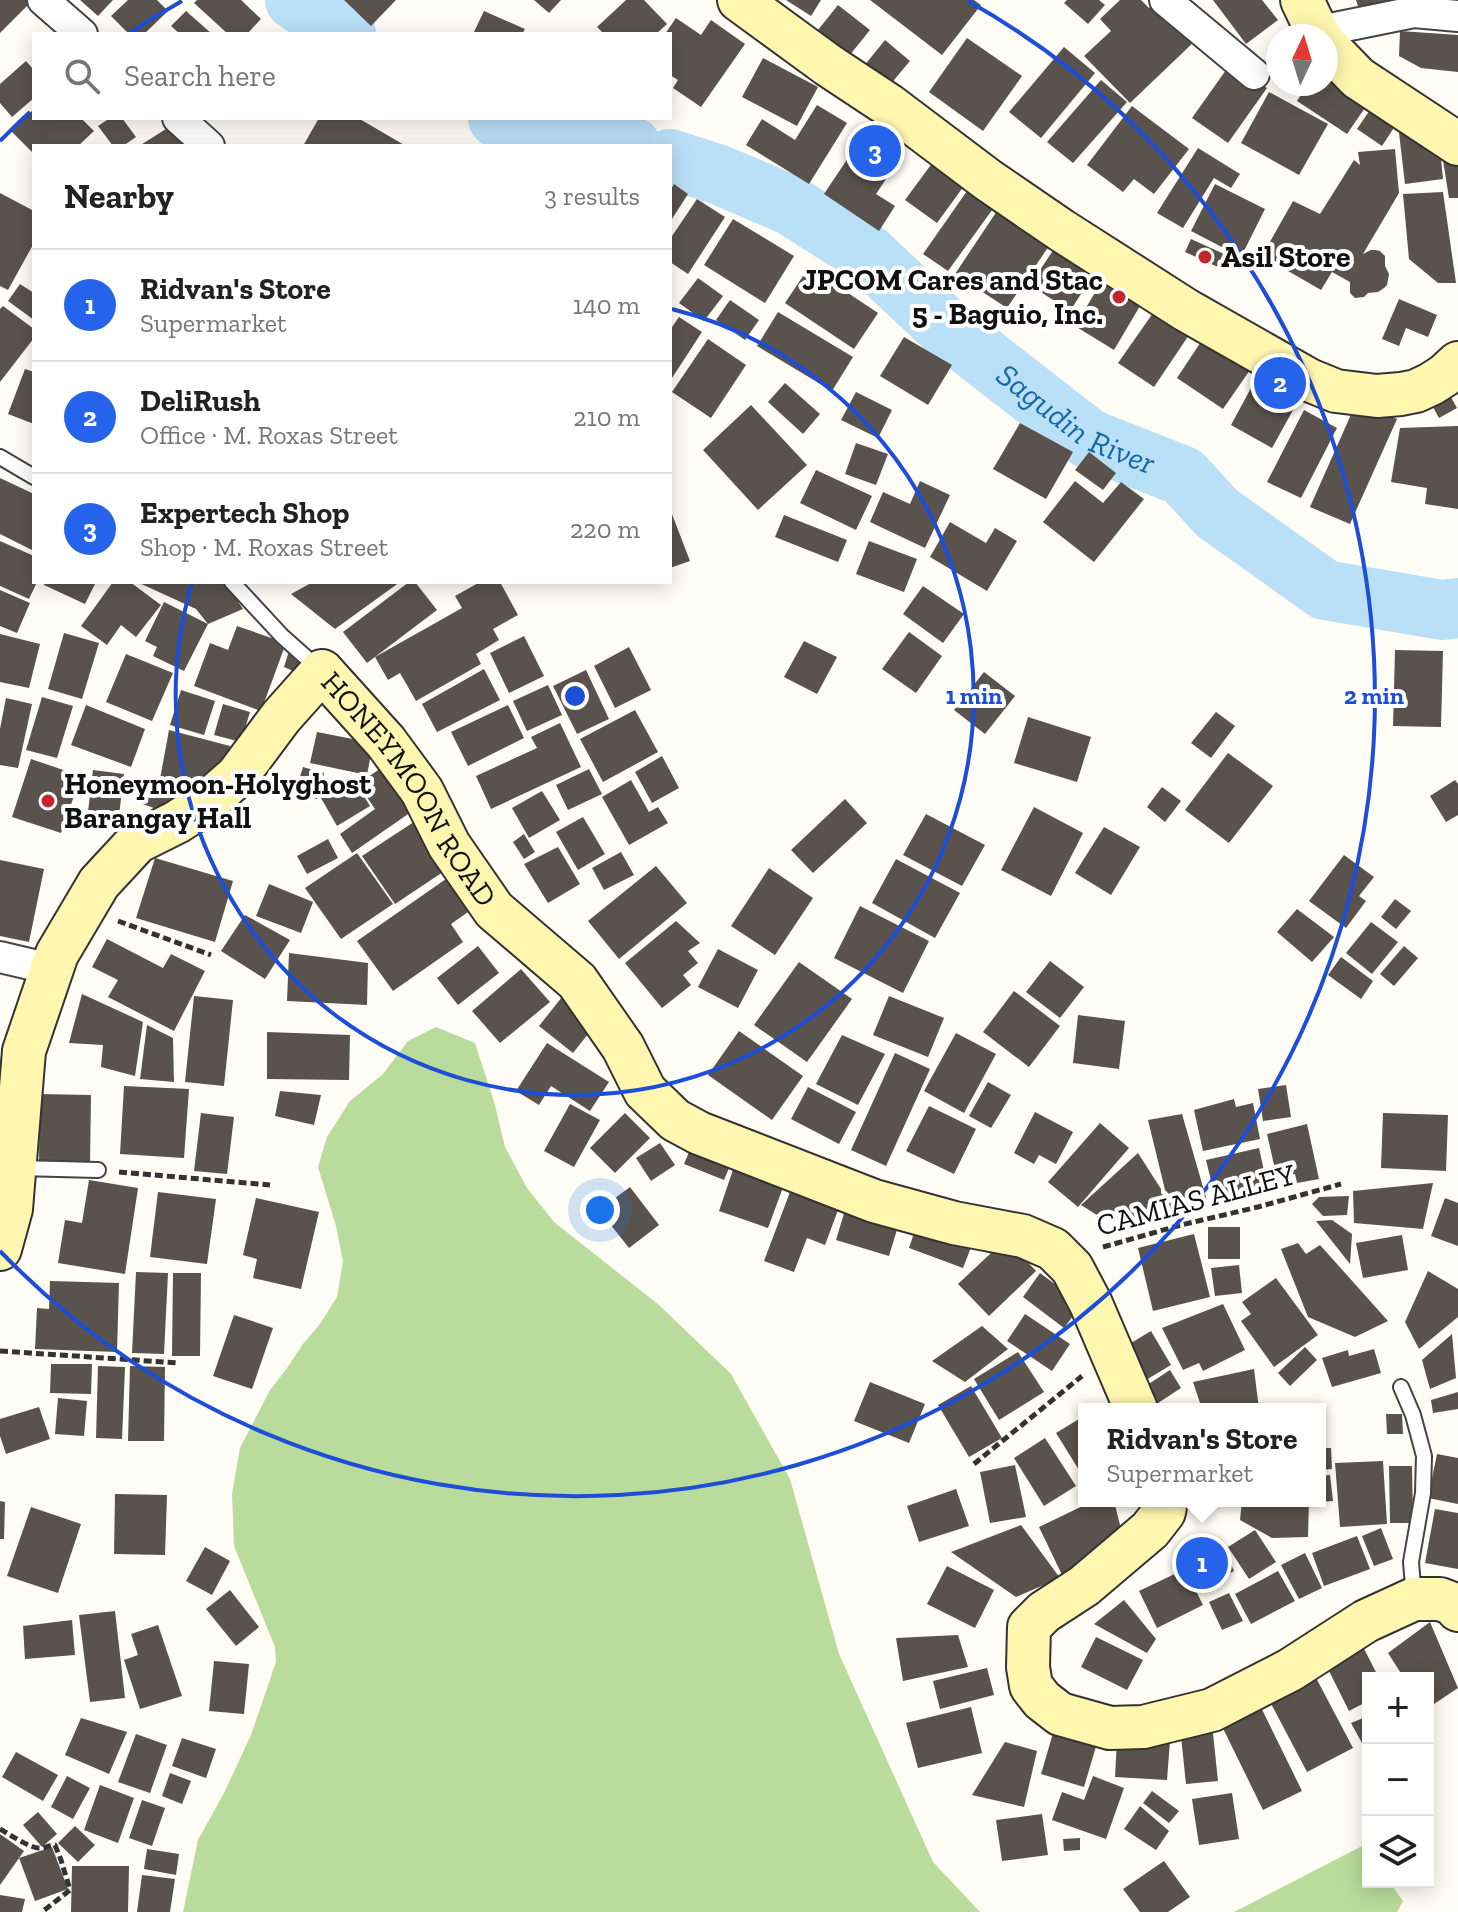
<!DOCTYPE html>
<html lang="en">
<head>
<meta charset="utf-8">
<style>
  body { margin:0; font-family:"Zilla Slab",serif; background:#f6f6f6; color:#222 }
  .controls { position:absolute; right:24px; bottom:24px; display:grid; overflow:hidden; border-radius:0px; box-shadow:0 4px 20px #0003 }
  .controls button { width:72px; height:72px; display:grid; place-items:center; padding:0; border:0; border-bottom:2px solid #e0e0e0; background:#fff; color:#222; font:40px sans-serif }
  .compass { position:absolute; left:1266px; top:24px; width:72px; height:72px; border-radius:50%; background:#fff; box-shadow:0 4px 20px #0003; rotate:4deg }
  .you { position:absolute; left:600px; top:1210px; width:28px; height:28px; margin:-20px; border:6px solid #fff; border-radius:50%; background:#1a73e8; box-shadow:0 0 0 12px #1a73e833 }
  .badge { display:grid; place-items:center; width:52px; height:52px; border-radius:50%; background:#2563eb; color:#fff; font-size:26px; font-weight:700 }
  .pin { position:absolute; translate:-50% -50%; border:4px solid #fff; box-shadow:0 2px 8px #0006 }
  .popup { position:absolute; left:1078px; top:1403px; width:248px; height:104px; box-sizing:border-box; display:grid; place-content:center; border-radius:0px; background:#fff; filter:drop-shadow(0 2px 6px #0005); font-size:26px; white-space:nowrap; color:#767676 }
  .popup b { font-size:30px; color:#222 }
  .popup::after { content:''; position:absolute; left:50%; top:100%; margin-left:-16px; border:16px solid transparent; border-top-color:#fff }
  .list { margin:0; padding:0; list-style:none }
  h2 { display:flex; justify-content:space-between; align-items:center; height:104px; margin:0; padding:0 32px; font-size:34px }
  h2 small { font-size:26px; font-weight:400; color:#767676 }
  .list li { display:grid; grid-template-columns:52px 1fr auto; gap:24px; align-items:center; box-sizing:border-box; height:112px; padding:0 32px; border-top:2px solid #e0e0e0 }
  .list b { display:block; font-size:30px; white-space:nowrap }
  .list p { margin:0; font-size:26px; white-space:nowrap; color:#767676 }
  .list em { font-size:26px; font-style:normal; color:#767676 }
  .icon { flex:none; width:44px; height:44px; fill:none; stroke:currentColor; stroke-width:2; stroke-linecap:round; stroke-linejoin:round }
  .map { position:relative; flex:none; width:1458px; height:1912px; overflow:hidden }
  .search { position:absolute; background:#fff; box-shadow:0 4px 20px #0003; left:32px; top:32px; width:640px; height:88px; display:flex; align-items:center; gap:20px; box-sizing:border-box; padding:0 28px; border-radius:0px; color:#767676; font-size:30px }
  .panel { position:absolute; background:#fff; box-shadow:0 4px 20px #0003; left:32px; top:144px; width:640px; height:440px; border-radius:0px }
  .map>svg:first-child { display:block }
  .forest { fill:#b9dc9c }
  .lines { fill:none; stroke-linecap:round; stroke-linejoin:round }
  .river { stroke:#b9e0f7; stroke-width:60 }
  .building { fill:#5a524d }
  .lane-casing { stroke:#444; stroke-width:18 }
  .street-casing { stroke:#444; stroke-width:34 }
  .secondary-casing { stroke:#333; stroke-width:46 }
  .path { stroke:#333; stroke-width:5; stroke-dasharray:8 4; stroke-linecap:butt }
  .lane { stroke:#fff; stroke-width:14 }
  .street { stroke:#fff; stroke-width:30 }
  .secondary { stroke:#fff6b0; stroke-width:42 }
  .ring { fill:none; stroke:#1d4ed8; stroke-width:4 }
  .poi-dot { fill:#c4262e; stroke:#fff; stroke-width:3 }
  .labels { text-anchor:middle; stroke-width:8; stroke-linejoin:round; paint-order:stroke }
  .poi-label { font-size:30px; font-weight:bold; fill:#111; stroke:#fff; text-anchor:start }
  .street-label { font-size:30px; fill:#111; stroke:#fff }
  .water-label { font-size:32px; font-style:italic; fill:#1768a6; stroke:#fff }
  .centre { fill:#1d4ed8; stroke:#fff; stroke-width:4 }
  .ring-label { font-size:24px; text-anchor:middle; font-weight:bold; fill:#1d4ed8; stroke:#fff; stroke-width:8; stroke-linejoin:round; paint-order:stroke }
</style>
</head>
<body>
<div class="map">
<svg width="1458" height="1912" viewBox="0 0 1458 1912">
  <rect width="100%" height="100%" fill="#fffdf5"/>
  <g class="forest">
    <path d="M436 1027 475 1043 495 1105 505 1147 527 1188 554 1222 659 1305 731 1374 790 1479 839 1654 933 1862 980 1912H183L198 1840 224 1793 251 1735 276 1662 275 1647 234 1546 232 1494 240 1448 270 1390 285 1371 303 1344 320 1324 337 1297 343 1261 336 1226 318 1167 327 1137 350 1101 383 1074 408 1041Z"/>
    <path d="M1362 1846 1368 1854V1882H1389L1403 1901 1397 1912H1234Z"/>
  </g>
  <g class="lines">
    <g class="river">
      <path d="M295 0 346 34"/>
      <path d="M498 118C542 128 588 131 631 146"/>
      <path id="s1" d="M670 159 717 174 790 205 866 253 945 327 1089 439 1183 476 1217 513 1325 590 1442 610 1458 608"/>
    </g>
  </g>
  <g class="building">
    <path d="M0 0H29L31 2 0 33Z"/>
    <path d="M80 0H113L98 16Z"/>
    <path d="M128 0H157L168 11 144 34H129L111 16Z"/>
    <path d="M197 0H241L261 19 247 34H228L194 3Z"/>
    <path d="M344 0H396L371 26Z"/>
    <path d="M534 0H561L549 13Z"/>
    <path d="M626 0H644L667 24 656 34H604L597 27Z"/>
    <path d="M786 0H821L811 16Z"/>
    <path d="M870 0H974L981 5 942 55Z"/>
    <path d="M1067 0H1099L1105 5 1088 24 1064 3Z"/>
    <path d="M1120 0H1141L1149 8 1158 0 1197 39 1130 103 1084 56 1111 31 1100 19Z"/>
    <path d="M1213 0H1262L1278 20 1246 44Z"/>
    <path d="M1356 0H1391L1392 1 1359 9Z"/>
    <path d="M838 5 870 30 849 56 818 30Z"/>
    <path d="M186 11 212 34H180L171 26Z"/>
    <path d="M484 11 525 29 522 34H473Z"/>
    <path d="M676 18 701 35 711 20 745 44 701 107 673 88 678 80 670 75V34H665Z"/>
    <path d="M1400 31 1458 35V72L1421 68 1399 56Z"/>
    <path d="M967 38 1022 76 983 131 929 92Z"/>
    <path d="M885 40 910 61 889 86 864 66Z"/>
    <path d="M1064 47 1095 73 1041 138 1009 112Z"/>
    <path d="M763 58 818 87 797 126 742 97Z"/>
    <path d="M26 61 34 70V98L12 117 0 103V84Z"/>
    <path d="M1231 63 1267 88 1228 143 1192 118Z"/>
    <path d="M1326 65 1373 96 1347 134 1297 101 1308 84H1326Z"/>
    <path d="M1101 80 1127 102 1073 163 1047 142Z"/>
    <path d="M1269 92 1328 124 1299 175 1241 143Z"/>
    <path d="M1374 104 1399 120 1382 146 1357 129Z"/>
    <path d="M817 105 847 123 809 184 746 145 762 119 795 140Z"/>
    <path d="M1132 106 1189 149 1154 194 1134 179 1123 192 1087 165Z"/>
    <path d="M34 109V118H81L94 131 78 146H34V154L11 131Z"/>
    <path d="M110 118H122L136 137 123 146H113L98 126Z"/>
    <path d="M319 118H358L406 146H303Z"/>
    <path d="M174 124 203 146H139Z"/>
    <path d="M868 128 904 152 876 194 895 206 879 231 824 194Z"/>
    <path d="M1423 130 1439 139 1443 179 1405 184 1399 133Z"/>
    <path d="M1198 148 1240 174 1231 188 1214 178 1183 228 1157 213Z"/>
    <path d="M1395 149 1399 193 1363 254 1371 250H1375L1380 251 1385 256V266L1389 274 1387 285 1384 288 1378 292 1368 293 1364 297 1355 298 1350 293V282L1332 272 1321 290 1262 256 1293 201 1320 214 1354 160 1360 165 1358 152Z"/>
    <path d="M941 151 972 175 937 223 905 200Z"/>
    <path d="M1458 153V198H1449L1442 154Z"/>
    <path d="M974 181 1000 199 948 271 923 254Z"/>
    <path d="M674 184 688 194 670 222V191Z"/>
    <path d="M1215 184 1265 209 1241 257 1191 231Z"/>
    <path d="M1443 192 1456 283H1438L1409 259 1403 194Z"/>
    <path d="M0 193 34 211V243L8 290 0 286Z"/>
    <path d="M697 199 725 217 688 274 670 262V239Z"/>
    <path d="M1001 205 1053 240 1007 308 955 274Z"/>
    <path d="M733 219 794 256 765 303 704 265Z"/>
    <path d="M1062 237 1101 263 1070 311 1030 285Z"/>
    <path d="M1191 239 1224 254 1218 267 1185 252Z"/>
    <path d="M1111 266 1150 289 1114 350 1075 326Z"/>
    <path d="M809 267 878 313 854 349 785 303Z"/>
    <path d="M698 278 723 296 704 321 679 303Z"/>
    <path d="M20 284 34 293V320L8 301Z"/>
    <path d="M1399 299 1437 315 1428 337 1406 328 1399 346 1382 339Z"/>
    <path d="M730 300 759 320 745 340 716 320Z"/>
    <path d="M1160 303 1195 326 1154 387 1118 363Z"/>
    <path d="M3 306 34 329V338L0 382V309Z"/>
    <path d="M778 312 853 357 832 391 757 346Z"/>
    <path d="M679 317 702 332 670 381V330Z"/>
    <path d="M1212 325 1259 357 1223 409 1177 378Z"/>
    <path d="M904 337 952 365 928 405 880 376Z"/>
    <path d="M708 339 746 365 711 418 672 392Z"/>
    <path d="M1265 362 1307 385 1272 448 1231 425Z"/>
    <path d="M25 369 34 372V424L8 414Z"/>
    <path d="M785 383 820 414 803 434 768 402Z"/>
    <path d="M1447 390 1457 408 1439 418 1429 400Z"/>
    <path d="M856 392 892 410 878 438 841 420Z"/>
    <path d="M1357 401 1397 419 1350 524 1310 507Z"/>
    <path d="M751 405 807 465 758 510 703 450Z"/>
    <path d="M1304 410 1337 428 1301 498 1267 482Z"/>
    <path d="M1020 423 1073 452 1046 499 993 469Z"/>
    <path d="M1458 426V509L1425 504 1427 488 1391 482 1400 428Z"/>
    <path d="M856 443 888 454 876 485 845 474Z"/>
    <path d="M1089 452 1116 473 1103 490 1075 470Z"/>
    <path d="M816 470 872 496 856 530 800 503Z"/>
    <path d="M0 478 34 494V551L0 534Z"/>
    <path d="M920 481 950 495 925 548 870 522 883 492 910 504Z"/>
    <path d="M1075 481 1103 503 1121 482 1144 499 1094 562 1043 522Z"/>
    <path d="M670 509 690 561 670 568Z"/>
    <path d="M784 515 847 540 838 562 775 537Z"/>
    <path d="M950 522 986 543 995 528 1017 541 987 591 930 557Z"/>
    <path d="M0 541 34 556V582H37L29 599 0 586Z"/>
    <path d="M869 541 917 559 904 592 856 574Z"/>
    <path d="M45 582H96L85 604 44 585Z"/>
    <path d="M113 582H130L161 605 136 637 121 625 107 645 81 626Z"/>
    <path d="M137 582H225L243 609 208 624 184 671 153 656 157 647 145 641 164 602 208 624 196 609Z"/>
    <path d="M313 582H400L335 629 291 594Z"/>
    <path d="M409 582H415L437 610 367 663 343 632Z"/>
    <path d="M480 582H500L518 615 493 629 499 640 476 654 481 664 416 701 400 673 388 680 375 657 462 608 455 596Z"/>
    <path d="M923 586 964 614 943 643 903 614Z"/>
    <path d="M0 590 30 603 17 633 0 626Z"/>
    <path d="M237 626 286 643 261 711 194 686 210 643 228 650Z"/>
    <path d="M909 632 942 656 916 693 882 669Z"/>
    <path d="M64 633 99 643 82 699 48 689Z"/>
    <path d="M0 634 40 644 29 688 0 682Z"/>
    <path d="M524 636 544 676 509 693 490 653Z"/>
    <path d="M804 641 837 657 817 694 784 677Z"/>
    <path d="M629 647 651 690 615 708 594 666Z"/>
    <path d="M1395 650 1443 651 1441 727 1393 726Z"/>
    <path d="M289 651 301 655 295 672 284 667Z"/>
    <path d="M126 654 173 673 152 721 106 702Z"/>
    <path d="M484 669 500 700 437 732 422 704Z"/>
    <path d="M586 670 609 719 577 734 553 686Z"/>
    <path d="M984 672 1015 696 985 734 954 710Z"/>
    <path d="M548 685 562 715 527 731 513 701Z"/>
    <path d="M181 690 215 701 204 735 170 725Z"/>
    <path d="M42 697 73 706 57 758 26 750Z"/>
    <path d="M6 698 32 704 18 768 0 765V729Z"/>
    <path d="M223 704 250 712 241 742 214 735Z"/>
    <path d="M86 705 145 729 131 767 71 745Z"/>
    <path d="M508 705 524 738 468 766 451 732Z"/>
    <path d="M635 710 658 752 603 782 580 739Z"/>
    <path d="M1216 712 1235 726 1211 758 1191 743Z"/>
    <path d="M1028 717 1091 737 1077 782 1014 763Z"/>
    <path d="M560 723 581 767 491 809 476 776 537 748 531 737Z"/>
    <path d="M169 730 230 746 219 775 196 792 160 779Z"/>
    <path d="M317 732 373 743 367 775 310 763Z"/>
    <path d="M1228 753 1273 786 1229 843 1185 810Z"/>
    <path d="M662 756 679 788 652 803 635 772Z"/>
    <path d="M31 759 81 776 61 833 12 817Z"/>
    <path d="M394 759 424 803 352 853 340 834 375 809 358 784Z"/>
    <path d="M303 767 324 773 317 799 295 792Z"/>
    <path d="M589 769 602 794 568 810 556 785Z"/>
    <path d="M93 770 124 774 118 824 87 820Z"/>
    <path d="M149 779 184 792 176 816 140 803Z"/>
    <path d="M354 780 370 806 337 826 321 798Z"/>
    <path d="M631 780 649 812 658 807 668 823 629 845 602 797Z"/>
    <path d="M1455 780 1458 784V815L1446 822 1430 796Z"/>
    <path d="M1162 787 1181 801 1165 822 1147 807Z"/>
    <path d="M542 791 560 820 529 838 512 808Z"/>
    <path d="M845 799 867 823 813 873 791 850Z"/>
    <path d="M1034 807 1083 833 1051 896 1001 870Z"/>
    <path d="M926 814 985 845 962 886 903 855Z"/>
    <path d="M423 816 455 864 395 904 362 856Z"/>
    <path d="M583 817 605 854 578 870 556 832Z"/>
    <path d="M1104 827 1140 847 1111 895 1075 873Z"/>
    <path d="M524 834 535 852 524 859 513 842Z"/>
    <path d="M328 839 338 858 307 874 297 856Z"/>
    <path d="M558 847 580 884 548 903 524 864Z"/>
    <path d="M621 852 634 875 604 890 592 868Z"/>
    <path d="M357 853 393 904 341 939 305 888Z"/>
    <path d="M1344 855 1374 877 1359 896 1366 901 1346 928 1309 901Z"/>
    <path d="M155 858 233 881 215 942 136 918Z"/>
    <path d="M896 859 960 893 935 938 872 903Z"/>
    <path d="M0 860 44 869 29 942 0 936Z"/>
    <path d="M656 866 687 903 619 959 588 921Z"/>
    <path d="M769 868 813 898 775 955 731 926Z"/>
    <path d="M456 872 478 905 451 924 463 942 393 991 357 941Z"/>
    <path d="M269 884 313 902 301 933 256 916Z"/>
    <path d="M1395 899 1411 911 1396 929 1381 917Z"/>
    <path d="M860 906 929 941 903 993 834 958Z"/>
    <path d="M1297 909 1334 937 1312 962 1277 932Z"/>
    <path d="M245 915 290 940 265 979 221 951Z"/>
    <path d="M676 921 700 943 688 951 698 963 683 975 691 985 662 1008 625 963Z"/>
    <path d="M1371 922 1398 942 1372 974 1346 953Z"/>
    <path d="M107 939 163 968 171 954 205 971 174 1031 108 997 118 980 92 967Z"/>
    <path d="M478 946 499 973 458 1005 437 978Z"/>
    <path d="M1404 946 1418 958 1394 986 1380 974Z"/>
    <path d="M718 949 758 970 738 1008 698 987Z"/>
    <path d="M289 953 368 963 367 1005 287 1001Z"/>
    <path d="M1341 957 1373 981 1361 999 1328 975Z"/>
    <path d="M1050 961 1084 987 1060 1018 1026 992Z"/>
    <path d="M799 962 852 999 807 1062 754 1025Z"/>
    <path d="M521 969 550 1002 500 1043 472 1011Z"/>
    <path d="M1014 991 1060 1026 1029 1067 983 1032Z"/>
    <path d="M82 994 143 1022 135 1076 101 1067 103 1045 69 1043Z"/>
    <path d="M194 996 233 1000 224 1086 185 1082Z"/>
    <path d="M889 996 944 1018 928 1057 873 1035Z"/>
    <path d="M562 997 596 1024 573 1053 539 1026Z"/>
    <path d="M1078 1015 1125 1021 1119 1069 1073 1063Z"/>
    <path d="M147 1025 173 1038 174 1082 140 1079Z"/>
    <path d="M739 1031 803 1076 772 1120 708 1075Z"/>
    <path d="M267 1032 350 1035 349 1080 267 1079Z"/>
    <path d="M956 1033 996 1054 964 1113 924 1091Z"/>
    <path d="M842 1035 885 1054 858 1105 816 1084Z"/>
    <path d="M547 1043 609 1082 590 1111 551 1086 539 1105 516 1091Z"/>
    <path d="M895 1053 930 1069 886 1166 851 1150Z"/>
    <path d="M988 1082 1011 1095 991 1128 969 1116Z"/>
    <path d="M1286 1085 1291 1117 1263 1121 1258 1089Z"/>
    <path d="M124 1086 189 1089 184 1158 120 1154Z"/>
    <path d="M808 1087 856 1112 839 1144 791 1119Z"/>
    <path d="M280 1091 321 1095 314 1125 275 1116Z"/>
    <path d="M40 1094 91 1095 90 1163 39 1162Z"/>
    <path d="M1234 1099 1236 1107 1253 1103 1260 1139 1203 1151 1194 1110Z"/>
    <path d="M570 1104 600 1120 574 1167 544 1151Z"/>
    <path d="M929 1106 976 1129 954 1174 906 1151Z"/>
    <path d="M1035 1112 1073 1132 1056 1164 1039 1155 1034 1164 1014 1153Z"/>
    <path d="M201 1113 234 1117 227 1174 194 1171Z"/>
    <path d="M625 1113 650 1138 615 1173 590 1148Z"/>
    <path d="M1383 1113 1448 1115 1446 1171 1381 1168Z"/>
    <path d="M1182 1114 1207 1201 1182 1207 1165 1190 1148 1120Z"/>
    <path d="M1100 1123 1129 1148 1078 1207 1048 1182Z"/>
    <path d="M1307 1124 1319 1179 1297 1183 1295 1174 1277 1178 1267 1134Z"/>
    <path d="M694 1140 734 1156 724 1180 684 1164Z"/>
    <path d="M660 1143 675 1165 651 1181 636 1158Z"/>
    <path d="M1259 1148 1268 1189 1216 1201 1206 1160Z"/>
    <path d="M1138 1153 1161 1189V1193L1175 1208 1131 1222 1100 1217 1081 1205Z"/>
    <path d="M735 1164 785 1182 768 1228 719 1211Z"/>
    <path d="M89 1180 138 1188 125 1274 58 1263 65 1220 82 1223Z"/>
    <path d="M1433 1183 1423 1229 1354 1223 1353 1191Z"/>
    <path d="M793 1184 841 1202 825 1245 807 1238 794 1272 764 1261Z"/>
    <path d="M630 1187 659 1225 629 1248 599 1210Z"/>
    <path d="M158 1192 216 1199 207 1264 150 1257Z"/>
    <path d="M1349 1196 1347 1215 1323 1216 1312 1204 1319 1197Z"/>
    <path d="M256 1198 319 1212 301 1289 253 1278 257 1259 243 1255Z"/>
    <path d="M1445 1198 1458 1203V1246L1431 1236Z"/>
    <path d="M846 1207 899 1223 889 1256 836 1240Z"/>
    <path d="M1332 1220 1352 1234 1350 1264 1316 1221Z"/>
    <path d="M918 1221 975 1237 963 1268 909 1248Z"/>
    <rect x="1208" y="1227" width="32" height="32"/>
    <path d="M1194 1234 1210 1297 1153 1311 1138 1248Z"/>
    <path d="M1402 1235 1408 1270 1363 1278 1356 1243Z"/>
    <path d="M1006 1239 1036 1271 989 1316 958 1284Z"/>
    <path d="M1298 1243 1306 1254 1320 1245 1388 1321 1355 1337 1308 1317 1281 1249Z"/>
    <path d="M1239 1265 1242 1293 1215 1296 1211 1268Z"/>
    <path d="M1428 1271 1458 1289V1317L1419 1349 1405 1322Z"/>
    <path d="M136 1272 168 1273 164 1354 132 1353Z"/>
    <path d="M173 1273H201L200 1356H172Z"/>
    <path d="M1040 1273 1082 1304 1064 1328 1023 1297Z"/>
    <path d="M1276 1278 1318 1335 1274 1367 1241 1321 1251 1314 1242 1302Z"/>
    <path d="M50 1281 119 1283 117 1352 35 1349 37 1308 49 1309Z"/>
    <path d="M1223 1304 1245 1350 1203 1371 1199 1363 1183 1370 1162 1328Z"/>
    <path d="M1025 1314 1070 1344 1052 1371 1007 1341Z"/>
    <path d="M234 1315 273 1328 252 1389 213 1376Z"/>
    <path d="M982 1326 1008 1349 965 1382 932 1361Z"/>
    <path d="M1151 1331 1171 1365 1141 1383 1121 1349Z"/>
    <path d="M1452 1334 1456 1378 1430 1389 1422 1360Z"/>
    <path d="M1305 1347 1317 1360 1290 1386 1278 1373Z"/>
    <path d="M1374 1349 1381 1373 1332 1387 1322 1358 1348 1350 1349 1356Z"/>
    <path d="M1018 1352 1044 1392 999 1420 974 1379Z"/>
    <path d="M51 1364H92L91 1394 50 1393Z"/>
    <path d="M98 1366 125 1367 122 1439 96 1438Z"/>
    <path d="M130 1366 165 1367 164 1441H128Z"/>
    <path d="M1254 1369 1259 1409H1202L1193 1382Z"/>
    <path d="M1170 1370 1181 1388 1155 1405 1144 1387Z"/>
    <path d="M870 1382 925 1404 909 1443 854 1421Z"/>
    <path d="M971 1386 1002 1438 969 1457 938 1405Z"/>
    <path d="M1458 1392V1409L1433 1413 1431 1400Z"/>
    <path d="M58 1398 87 1401 84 1436 55 1434Z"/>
    <path d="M39 1407 50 1439 6 1454 0 1436V1419Z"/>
    <path d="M1386 1414H1402L1403 1434H1387Z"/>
    <path d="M1084 1416V1478L1056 1433Z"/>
    <path d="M1045 1438 1076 1486 1044 1506 1014 1458Z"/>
    <path d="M1320 1448H1331L1332 1469 1320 1470Z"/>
    <path d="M1437 1454 1458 1458V1504L1428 1498Z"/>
    <path d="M1383 1461 1387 1524 1340 1527 1335 1463Z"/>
    <path d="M1015 1465 1026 1517 990 1523 980 1472Z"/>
    <path d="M1389 1466H1412L1413 1523H1390Z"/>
    <path d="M1330 1475 1333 1501 1320 1502V1476Z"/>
    <path d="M956 1489 969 1526 919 1542 907 1506Z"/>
    <path d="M115 1494 167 1495 165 1555 114 1554Z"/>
    <path d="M0 1501 5 1502 4 1539H0Z"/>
    <path d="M1093 1501H1114L1123 1537 1063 1577 1039 1527Z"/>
    <path d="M1242 1501H1309L1308 1537 1272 1538 1240 1520Z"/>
    <path d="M31 1507 81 1524 58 1593 7 1576Z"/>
    <path d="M1435 1509 1458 1513V1569L1425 1563Z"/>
    <path d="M1021 1525 1060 1578 1016 1597 951 1552Z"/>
    <path d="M1381 1528 1393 1559 1374 1566 1362 1536Z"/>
    <path d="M1255 1530 1276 1562 1249 1579 1228 1547Z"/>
    <path d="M1357 1536 1370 1569 1324 1586 1312 1553Z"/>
    <path d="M1222 1546 1234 1571 1204 1586 1192 1561Z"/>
    <path d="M205 1547 230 1561 212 1595 186 1581Z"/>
    <path d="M1305 1553 1322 1588 1299 1599 1281 1565Z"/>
    <path d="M947 1566 994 1590 975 1628 927 1604Z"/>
    <path d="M1185 1569 1203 1605 1157 1628 1139 1591Z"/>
    <path d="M1278 1571 1295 1601 1251 1624 1235 1594Z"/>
    <path d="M230 1590 259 1627 236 1646 206 1609Z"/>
    <path d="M1229 1593 1243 1621 1222 1630 1209 1602Z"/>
    <path d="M1124 1600 1156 1639 1147 1653 1094 1624Z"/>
    <path d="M115 1611 125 1698 90 1702 79 1615Z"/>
    <path d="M72 1620 75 1655 25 1659 23 1626Z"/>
    <path d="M1430 1622 1458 1688 1428 1708V1678H1404L1388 1653Z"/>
    <path d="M158 1625 182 1696 140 1709 124 1660 138 1655 131 1634Z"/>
    <path d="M958 1635 968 1667 903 1681 896 1638Z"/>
    <path d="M1096 1637 1143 1660 1127 1690 1081 1667Z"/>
    <path d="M1358 1637 1379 1678H1368V1701L1349 1711 1321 1655Z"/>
    <path d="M214 1661 249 1664 244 1714 209 1711Z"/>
    <path d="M987 1668 994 1695 940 1709 933 1681Z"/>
    <path d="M1313 1672 1353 1748 1307 1772 1267 1696Z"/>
    <path d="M1255 1695 1302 1791 1263 1810 1216 1714Z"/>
    <path d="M971 1707 982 1753 918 1768 906 1723Z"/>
    <path d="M1368 1716V1754L1351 1723Z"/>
    <path d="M81 1718 127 1732 109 1774 65 1755Z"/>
    <path d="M1212 1724 1218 1781 1186 1784 1180 1727Z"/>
    <path d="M1054 1730 1097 1743 1084 1787 1041 1774Z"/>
    <path d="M136 1734 167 1745 150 1793 118 1782Z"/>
    <path d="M182 1738 216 1749 206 1778 172 1766Z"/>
    <path d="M1117 1739 1170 1741 1167 1780 1115 1777Z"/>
    <path d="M1005 1742 1037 1751 1024 1807 972 1795Z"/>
    <path d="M16 1752 58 1775 43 1801 2 1777Z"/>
    <path d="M170 1773 191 1781 182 1804 162 1796Z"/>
    <path d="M67 1776 90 1788 73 1819 51 1807Z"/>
    <path d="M1093 1776 1124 1788 1106 1839 1052 1820 1062 1792 1084 1800Z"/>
    <path d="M100 1785 134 1798 118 1843 84 1830Z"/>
    <path d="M1152 1791 1179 1811 1169 1823 1143 1803Z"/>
    <path d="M1232 1793 1239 1839 1199 1845 1192 1799Z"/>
    <path d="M142 1800 165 1808 152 1846 129 1838Z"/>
    <path d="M1140 1806 1169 1831 1156 1850 1124 1829Z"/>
    <path d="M38 1812 57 1834 42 1847 23 1825Z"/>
    <path d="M1042 1814 1048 1855 1002 1861 996 1820Z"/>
    <path d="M75 1826 95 1845 78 1862 58 1843Z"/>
    <path d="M0 1834 24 1851 0 1885Z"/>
    <path d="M1080 1838V1850L1064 1851 1063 1839Z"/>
    <path d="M52 1847 68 1889 35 1901 19 1858Z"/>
    <path d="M147 1849 179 1854 176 1875 144 1869Z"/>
    <path d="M1164 1861 1190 1897 1168 1912H1140L1123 1889Z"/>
    <path d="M72 1866H129L128 1912H71Z"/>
    <path d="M142 1875 175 1879 170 1912H137Z"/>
    <path d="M0 1895 25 1899 22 1912H0Z"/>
  </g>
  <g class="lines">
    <g class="lane-casing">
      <g id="lane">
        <path d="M0 457 34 477"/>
        <path d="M232 582 282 636 319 669"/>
        <path d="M19 1168 98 1170"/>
        <path d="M1401 1387 1413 1415 1424 1456 1423 1493 1411 1562 1414 1598"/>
      </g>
    </g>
    <g class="street-casing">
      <g id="street">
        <path d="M43 0 82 34"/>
        <path d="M1165 0 1254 74"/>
        <path d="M1315 32 1414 12 1458 16"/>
        <path d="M178 118 209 146"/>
        <path d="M0 957 51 969"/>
      </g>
    </g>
    <g class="secondary-casing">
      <g id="secondary">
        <path d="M739 0 828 65 890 106 988 180 1061 230 1186 310 1309 380 1336 391 1377 396 1401 394 1416 391 1431 384 1445 375 1458 363"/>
        <path d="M1302 0 1319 36"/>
        <path d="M1326 45 1358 78 1458 144"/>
        <path id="s2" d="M0 1249 11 1209 24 1051 57 954 99 883 137 842 177 822 205 804 237 776 281 717 322 671 386 742 422 791 449 845 494 910 577 981 623 1047 645 1091 675 1120 699 1133 874 1201 954 1223 1023 1236 1053 1249 1072 1268 1091 1304 1136 1409"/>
        <path d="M1166 1501 1164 1512 1150 1530 1084 1586 1044 1612 1029 1627 1028 1667 1031 1686 1042 1700 1060 1714 1110 1728 1143 1727 1212 1710 1290 1670 1366 1621 1414 1599H1440L1453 1604 1458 1610"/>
      </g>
    </g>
    <g class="path">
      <path d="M118 921 211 955"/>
      <path d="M119 1172 270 1185"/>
      <path d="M1103 1247 1181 1225 1258 1207 1341 1184"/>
      <path d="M0 1351 179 1363"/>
      <path d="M974 1464 1082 1376"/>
      <path d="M0 1829C9 1834 32 1850 42 1848 47 1847 50 1845 55 1845L61 1860 70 1890 42 1912"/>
    </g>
    <use href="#lane" class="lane"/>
    <use href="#street" class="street"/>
    <use href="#secondary" class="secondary"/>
  </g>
  <g class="ring">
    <path d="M672 309A399 399 0 1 1 192 583"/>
    <path d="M0 141A799 799 0 0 1 30 112M128 34A799 799 0 0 1 182 1M968 1A799 799 0 1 1 0 1251"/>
  </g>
  <g class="poi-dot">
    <circle cx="1205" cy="257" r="8"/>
    <circle cx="1119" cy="297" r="8"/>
    <circle cx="48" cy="801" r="8"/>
  </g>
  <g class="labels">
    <g class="poi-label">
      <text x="1221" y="267">Asil Store</text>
      <text x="1103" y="290" text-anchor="end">JPCOM Cares and Stac<tspan x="1103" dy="34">5 - Baguio, Inc.</tspan></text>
      <text x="64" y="794">Honeymoon-Holyghost<tspan x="64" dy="34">Barangay Hall</tspan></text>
    </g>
    <g class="street-label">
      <text dy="10" stroke="none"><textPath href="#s2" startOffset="844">HONEYMOON ROAD</textPath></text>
      <text transform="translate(1196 1200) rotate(-15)" y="10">CAMIAS ALLEY</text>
    </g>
    <g class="water-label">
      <text dy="11" stroke="none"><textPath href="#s1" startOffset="488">Sagudin River</textPath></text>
    </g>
  </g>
  <circle cx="575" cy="696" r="12" class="centre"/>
  <g class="ring-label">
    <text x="974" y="704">1 min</text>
    <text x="1374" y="704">2 min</text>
  </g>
</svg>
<div class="controls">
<button>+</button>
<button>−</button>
<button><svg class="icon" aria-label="layers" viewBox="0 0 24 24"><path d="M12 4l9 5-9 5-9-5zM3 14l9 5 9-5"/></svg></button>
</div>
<svg class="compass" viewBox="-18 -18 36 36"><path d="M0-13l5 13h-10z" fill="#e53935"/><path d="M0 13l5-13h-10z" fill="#767676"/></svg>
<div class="you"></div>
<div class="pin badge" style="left:1202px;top:1563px">1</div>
<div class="popup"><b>Ridvan's Store</b>Supermarket</div>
<div class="pin badge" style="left:1280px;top:383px">2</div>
<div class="pin badge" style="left:875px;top:151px">3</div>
<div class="search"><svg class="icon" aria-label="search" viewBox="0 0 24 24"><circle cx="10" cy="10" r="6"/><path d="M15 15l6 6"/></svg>Search here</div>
<section class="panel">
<h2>Nearby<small>3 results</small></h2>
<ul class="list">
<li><span class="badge">1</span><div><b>Ridvan's Store</b><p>Supermarket</p></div><em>140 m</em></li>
<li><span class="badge">2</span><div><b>DeliRush</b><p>Office · M. Roxas Street</p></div><em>210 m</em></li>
<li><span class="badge">3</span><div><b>Expertech Shop</b><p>Shop · M. Roxas Street</p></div><em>220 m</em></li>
</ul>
</section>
</div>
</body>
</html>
